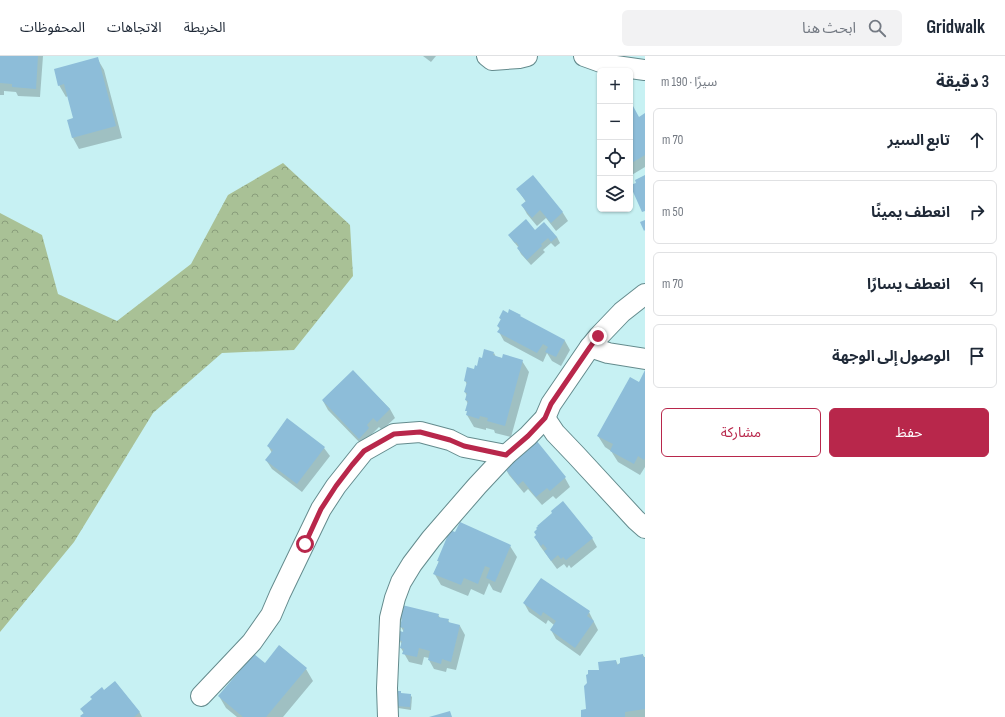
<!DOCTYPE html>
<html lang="ar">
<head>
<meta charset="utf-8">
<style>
  body { margin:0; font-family:"Sofia Sans Condensed","Noto Sans Arabic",sans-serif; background:#f2f2f3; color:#1f2937; direction:rtl }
  .controls { position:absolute; right:12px; top:12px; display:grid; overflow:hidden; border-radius:6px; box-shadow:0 1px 3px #0004 }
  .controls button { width:36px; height:36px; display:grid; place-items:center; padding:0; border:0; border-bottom:1px solid #e0e1e3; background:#fff; color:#1f2937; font:20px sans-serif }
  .stop { position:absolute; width:12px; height:12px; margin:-9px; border:3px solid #b8274b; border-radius:50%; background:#fff }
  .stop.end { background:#b8274b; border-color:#fff; box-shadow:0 1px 4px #0008 }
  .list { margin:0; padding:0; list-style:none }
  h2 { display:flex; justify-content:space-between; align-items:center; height:52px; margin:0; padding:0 16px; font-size:17px }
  h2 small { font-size:13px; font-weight:400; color:#747a83 }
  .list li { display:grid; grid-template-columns:26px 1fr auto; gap:12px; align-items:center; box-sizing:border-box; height:64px; margin:0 8px 8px; padding:0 8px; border:1px solid #e0e1e3; border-radius:6px }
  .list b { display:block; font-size:15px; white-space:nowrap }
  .list em { font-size:13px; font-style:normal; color:#747a83 }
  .actions { display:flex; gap:8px; padding:12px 16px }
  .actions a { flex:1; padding:9px 0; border:1px solid #b8274b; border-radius:6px; text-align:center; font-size:14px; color:#b8274b }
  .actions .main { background:#b8274b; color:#fff }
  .icon { flex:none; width:22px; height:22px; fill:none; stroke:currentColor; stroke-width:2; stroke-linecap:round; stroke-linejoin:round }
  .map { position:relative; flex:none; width:645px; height:661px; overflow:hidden; direction:ltr }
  header { display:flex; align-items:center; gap:24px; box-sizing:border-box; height:56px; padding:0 20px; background:#fff; border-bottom:1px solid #e0e1e3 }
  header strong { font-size:19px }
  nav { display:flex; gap:22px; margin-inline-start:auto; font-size:14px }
  .search { width:280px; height:36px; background:#f2f2f3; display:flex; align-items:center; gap:10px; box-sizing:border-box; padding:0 14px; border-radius:6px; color:#747a83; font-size:15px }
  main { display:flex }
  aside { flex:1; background:#fff }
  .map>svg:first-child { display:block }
  .forest { fill:url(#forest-crowns) }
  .shadow { fill:#0003 }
  .building { fill:#8dbdd9 }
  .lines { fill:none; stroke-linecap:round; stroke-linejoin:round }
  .minor-casing { stroke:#648b8d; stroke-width:22 }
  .minor { stroke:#fff; stroke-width:20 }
  .route { stroke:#b8274b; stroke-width:5 }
</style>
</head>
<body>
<header>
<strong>Gridwalk</strong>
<div class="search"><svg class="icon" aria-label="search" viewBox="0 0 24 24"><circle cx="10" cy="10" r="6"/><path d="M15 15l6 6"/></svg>ابحث هنا</div>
<nav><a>الخريطة</a><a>الاتجاهات</a><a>المحفوظات</a></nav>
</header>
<main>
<aside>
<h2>3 دقيقة<small>سيرًا · 190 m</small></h2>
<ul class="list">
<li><svg class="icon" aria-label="ahead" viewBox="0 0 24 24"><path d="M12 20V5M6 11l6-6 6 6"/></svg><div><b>تابع السير</b></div><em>70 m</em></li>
<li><svg class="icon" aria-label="right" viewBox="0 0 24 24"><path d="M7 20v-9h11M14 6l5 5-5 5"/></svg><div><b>انعطف يمينًا</b></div><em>50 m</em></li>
<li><svg class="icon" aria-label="left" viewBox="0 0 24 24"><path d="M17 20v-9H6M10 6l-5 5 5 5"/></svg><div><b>انعطف يسارًا</b></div><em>70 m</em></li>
<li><svg class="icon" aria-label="arrive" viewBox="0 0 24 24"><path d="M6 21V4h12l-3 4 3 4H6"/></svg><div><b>الوصول إلى الوجهة</b></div></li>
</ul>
<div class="actions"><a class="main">حفظ</a><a>مشاركة</a></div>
</aside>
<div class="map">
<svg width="645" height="661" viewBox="0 0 645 661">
  <defs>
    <pattern id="forest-crowns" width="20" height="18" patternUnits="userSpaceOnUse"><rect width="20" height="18" fill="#a9c196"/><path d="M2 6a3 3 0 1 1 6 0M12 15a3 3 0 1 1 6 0" fill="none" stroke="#899d7b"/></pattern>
  </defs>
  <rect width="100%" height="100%" fill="#c7f1f3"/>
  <path class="forest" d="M283 107 350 169 353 220 294 294 222 297 153 357 74 486 0 576V157L42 179 58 238 117 265 191 208 228 139Z"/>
  <g class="shadow">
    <path d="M0 0H43L40 41 18 40 16 36 4 35V39H0Z"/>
    <path d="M423 0H436L431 6Z"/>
    <path d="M97 2 104 14 122 82 79 93 73 82 74 63 68 40 66 41 59 29Z"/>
    <path d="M630 53 639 62 645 58V111L630 120Z"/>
    <path d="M533 121 563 157 568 165 556 175 546 162 537 170 527 158 522 149 526 146 518 134Z"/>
    <path d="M535 175 557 181 560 187 555 191 551 187 543 194 545 196 531 209 521 198 518 192H519L513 185 509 179Z"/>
    <path d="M500 262H521L565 285 570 294 561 310 552 305 547 297 543 306 504 285 499 276 500 274 498 270 501 264Z"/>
    <path d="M494 297 496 301 522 305 529 316 511 381 495 377 494 374 486 372V374L474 371 467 359 468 357 467 355 468 348 466 344 467 340 465 336 467 329 465 324 478 311 483 303Z"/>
    <path d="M353 316 390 353 395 362 382 374 379 371 372 378 374 382 364 391 328 354 323 345Z"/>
    <path d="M645 317V411L640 419 618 406 611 395 605 391 598 380 639 327Z"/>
    <path d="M536 385 565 422 570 431 556 443 553 440 542 449 528 433 524 437 509 419 504 410Z"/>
    <path d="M268 390 324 392 330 400 302 436 272 413 266 404 272 397Z"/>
    <path d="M535 481 592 482 597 491 571 512 569 509 567 512 564 508 557 513 540 490Z"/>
    <path d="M510 490 517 501 501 537 493 534 489 527 484 539 471 533 468 540 441 529 434 517 439 506 438 505Z"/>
    <path d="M524 547 589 556 598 574 580 600 556 583 551 574 554 569 548 564 546 568 529 556Z"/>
    <path d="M438 559 441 563 448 564 450 568 460 570 465 579 456 614 447 612 446 616 434 613 429 604V602L424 601 422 609 409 606 401 592 402 589 399 583 404 576 401 571 402 565 400 561Z"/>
    <path d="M280 590 306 613 313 625 283 661H237L226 652 219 640 265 608Z"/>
    <path d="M643 599 645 602V661H582L587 654 600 615 616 605 618 609Z"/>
    <path d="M115 626 140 657 142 661H82L84 658 81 653Z"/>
    <path d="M402 638 410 639 412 641 411 654 398 652 397 650Z"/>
  </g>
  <g class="building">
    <path d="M0 0H38L36 33 12 31V28L0 27Z"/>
    <path d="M98 1 116 70 72 82 67 64 73 62 64 28 58 30 54 13Z"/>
    <path d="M633 50 639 61 645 57V99L630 108V52Z"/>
    <path d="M533 119 563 156 551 167 540 154 532 162 521 149 526 145 516 133Z"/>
    <path d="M645 119V155L642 156 630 129 636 127 635 124Z"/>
    <path d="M526 163 535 174 544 166 557 181 551 186 548 182 541 188 542 190 527 204 517 192 519 190 516 186 515 187 508 179Z"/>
    <path d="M645 164V174L644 175 640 166Z"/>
    <path d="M509 253 521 259 520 260 565 284 556 301 545 296 548 291 543 288 537 297 497 276 500 272 497 270 501 263 499 262 503 254 508 257Z"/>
    <path d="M484 293 494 296 493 299 502 302 503 298 523 304 505 370 487 365 488 362 480 360 479 363 466 359 467 355H465L468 345 465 344 467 337 464 336 467 326 464 325 467 311 474 313 475 309 477 310 479 301 482 302Z"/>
    <path d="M353 314 390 353 377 366 373 362 367 369 369 372 359 383 322 344Z"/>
    <path d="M645 314V402L644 404 638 400 634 408 610 395 613 388 597 380 630 321 639 326Z"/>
    <path d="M287 362 325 391 297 428 265 404 273 394 267 390Z"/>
    <path d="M536 384 566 421 550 435 547 432 536 441 523 425 518 429 503 410Z"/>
    <path d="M563 445 593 482 566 504 563 501 561 503 558 499 551 505 544 495 547 493 543 488 541 490 534 481 536 479 534 476 537 473 536 472 538 470H537L552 457 551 455Z"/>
    <path d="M460 466 511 489 495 526 486 522 490 512 485 510 478 528 464 522 461 529 433 518 439 505H437L450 474 455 476Z"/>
    <path d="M541 522 590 555 587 560 594 565 575 592 550 574 556 565 543 556 541 560 523 547Z"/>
    <path d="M402 549 439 558 438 561 449 563 448 566 460 569 451 606 442 603 441 608 428 604 430 595 419 592 417 601 402 598 404 593 400 592 402 585 398 584 400 575 403 576 404 572 400 571 402 562H399Z"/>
    <path d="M279 589 307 612 266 661H243L218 640 254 598 265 607Z"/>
    <path d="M643 598V601H645V653L625 656V661H581V654L586 653 584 630 587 627 586 619 588 618V614H599L598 606 616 604 617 609 620 607V602Z"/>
    <path d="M115 625 140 656 134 661H81L80 660 84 657 80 653 92 643 90 641 102 631 104 634Z"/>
    <path d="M397 635H401V637L411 638 410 651 395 650Z"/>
    <path d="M450 655 452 661H429Z"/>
  </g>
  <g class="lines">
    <g class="minor-casing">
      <g id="minor">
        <path d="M487 0 492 4 519 2 527 0"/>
        <path d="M584 0 609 9 645 14"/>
        <path d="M590 291 608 297 645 303"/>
        <path d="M545 362 555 377 576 399 636 464 645 472"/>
        <path d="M201 640 252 586 271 559 280 538 321 453 336 430 364 395 394 378 420 376 450 384 464 391 506 399"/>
        <path d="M388 661 387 632 390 562 395 542 401 526 412 508 431 483 477 430 506 399 528 380 545 362 551 348 590 291 599 280 622 256 645 238"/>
      </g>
    </g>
    <use href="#minor" class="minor"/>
  </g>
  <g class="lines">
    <path class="route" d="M305 488 321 453 336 430 352 409 364 395 394 378 420 376 450 384 464 390 506 399 528 380 545 362 551 348 590 291 598 280"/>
  </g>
</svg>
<div class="controls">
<button>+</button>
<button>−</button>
<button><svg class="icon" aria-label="locate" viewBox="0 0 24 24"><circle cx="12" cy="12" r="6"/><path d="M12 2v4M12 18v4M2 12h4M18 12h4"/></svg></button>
<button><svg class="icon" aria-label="layers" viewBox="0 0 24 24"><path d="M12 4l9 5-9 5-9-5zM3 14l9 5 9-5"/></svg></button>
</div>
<div class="stop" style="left:305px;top:488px"></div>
<div class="stop end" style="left:598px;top:280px"></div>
</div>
</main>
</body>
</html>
